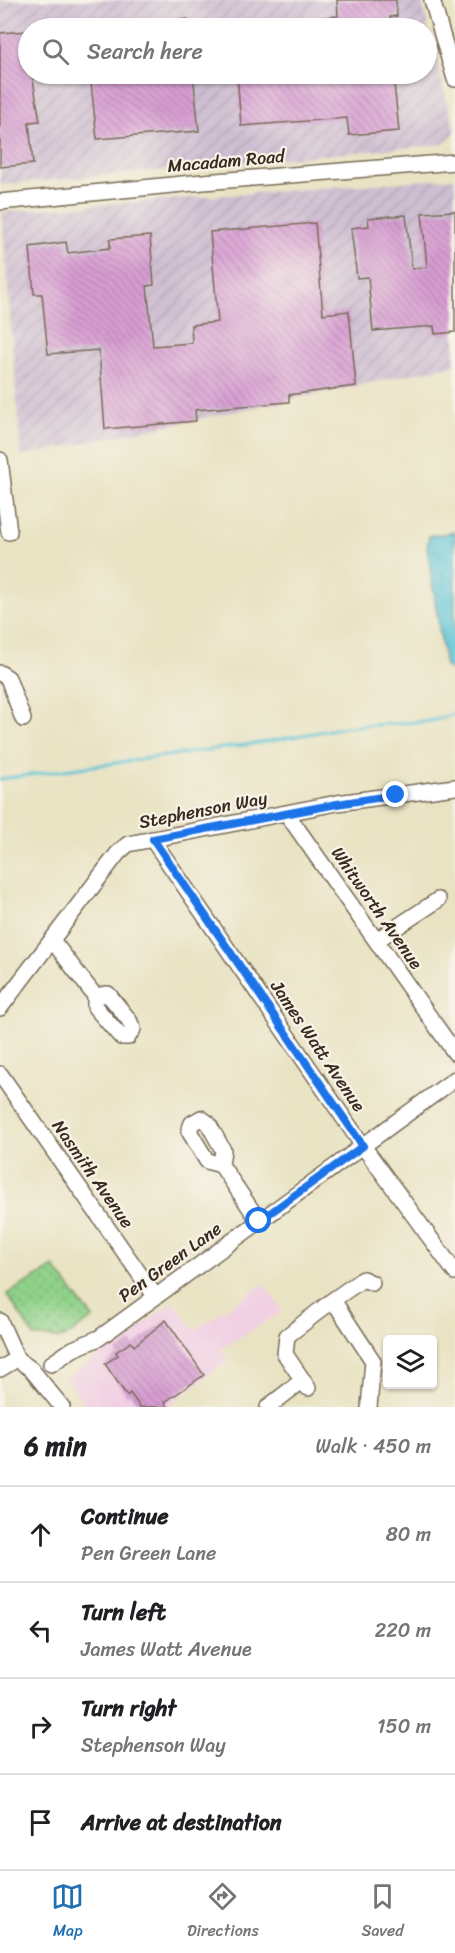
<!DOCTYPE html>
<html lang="en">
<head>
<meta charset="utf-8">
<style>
  body { margin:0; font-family:Sriracha,sans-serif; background:#f6f6f6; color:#202124 }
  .controls { position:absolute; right:18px; bottom:18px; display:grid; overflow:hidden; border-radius:6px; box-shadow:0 2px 4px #0004 }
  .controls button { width:54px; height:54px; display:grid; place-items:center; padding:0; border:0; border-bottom:2px solid #e0e0e0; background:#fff; color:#202124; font:30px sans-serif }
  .stop { position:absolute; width:18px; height:18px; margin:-14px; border:4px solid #1a73e8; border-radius:50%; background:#fff }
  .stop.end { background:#1a73e8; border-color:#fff; box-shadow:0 2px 6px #0008 }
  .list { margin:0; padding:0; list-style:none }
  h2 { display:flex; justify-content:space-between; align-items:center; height:78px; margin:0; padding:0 24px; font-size:26px }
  h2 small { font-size:20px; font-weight:400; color:#757577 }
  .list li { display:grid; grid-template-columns:39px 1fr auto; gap:18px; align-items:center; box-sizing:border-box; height:96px; padding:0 24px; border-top:2px solid #e0e0e0 }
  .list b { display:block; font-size:22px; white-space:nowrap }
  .list p { margin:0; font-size:20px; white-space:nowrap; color:#757577 }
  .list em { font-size:20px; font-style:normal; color:#757577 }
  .icon { flex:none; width:33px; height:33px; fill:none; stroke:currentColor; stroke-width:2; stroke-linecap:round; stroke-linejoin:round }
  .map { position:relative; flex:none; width:455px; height:1407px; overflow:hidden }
  .search { position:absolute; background:#fff; box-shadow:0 2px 4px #0004; left:18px; right:18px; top:18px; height:66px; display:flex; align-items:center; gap:15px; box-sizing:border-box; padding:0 21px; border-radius:33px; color:#757577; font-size:22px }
  .sheet { height:462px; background:#fff }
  nav { display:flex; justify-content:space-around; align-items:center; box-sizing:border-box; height:84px; border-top:2px solid #e0e0e0; background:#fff; font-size:16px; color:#757577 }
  nav a { display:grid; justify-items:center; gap:3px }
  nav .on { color:#1f6fb2 }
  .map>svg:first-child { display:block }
  .built { fill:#f1d0e3 }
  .industrial { fill:url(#industrial-furrows); fill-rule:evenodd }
  .park { fill:url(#park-dots); stroke:#657e54; stroke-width:1.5 }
  .water { fill:url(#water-ripples); stroke:#4c787a; stroke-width:1.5 }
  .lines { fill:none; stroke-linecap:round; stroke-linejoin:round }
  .stream { stroke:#5cc5d7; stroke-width:3 }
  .building { fill:url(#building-back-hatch) }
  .minor-casing { stroke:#786b58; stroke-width:18 }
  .minor { stroke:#fff; stroke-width:15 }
  .route { stroke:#1a73e8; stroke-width:8 }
  .labels { text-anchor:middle; stroke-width:4.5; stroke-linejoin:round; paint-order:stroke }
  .street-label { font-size:18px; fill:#3b2a1e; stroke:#f7f3e8 }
</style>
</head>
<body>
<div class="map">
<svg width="455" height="1407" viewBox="0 0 455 1407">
  <defs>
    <pattern id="industrial-furrows" width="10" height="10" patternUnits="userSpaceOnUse" patternTransform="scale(1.5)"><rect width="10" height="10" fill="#cebed1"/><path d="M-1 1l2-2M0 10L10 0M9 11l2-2" fill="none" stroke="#b2a3b3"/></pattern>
    <pattern id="park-dots" width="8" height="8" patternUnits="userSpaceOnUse" patternTransform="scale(1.5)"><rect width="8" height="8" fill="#8fd189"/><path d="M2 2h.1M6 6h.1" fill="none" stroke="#76aa6f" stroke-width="1.8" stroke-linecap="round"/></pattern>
    <pattern id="water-ripples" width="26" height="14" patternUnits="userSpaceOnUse" patternTransform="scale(1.5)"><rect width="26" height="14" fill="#5cc5d7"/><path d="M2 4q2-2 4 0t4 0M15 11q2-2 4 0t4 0" fill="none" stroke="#51a9b8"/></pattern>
    <pattern id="building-back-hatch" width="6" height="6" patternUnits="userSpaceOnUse" patternTransform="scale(1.5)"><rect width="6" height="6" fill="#d89dd3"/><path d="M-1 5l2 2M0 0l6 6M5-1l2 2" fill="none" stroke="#b080ab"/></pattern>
  </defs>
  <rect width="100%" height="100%" fill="#f7f3e8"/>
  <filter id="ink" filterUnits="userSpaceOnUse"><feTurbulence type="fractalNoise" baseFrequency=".0167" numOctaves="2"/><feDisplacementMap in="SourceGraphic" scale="12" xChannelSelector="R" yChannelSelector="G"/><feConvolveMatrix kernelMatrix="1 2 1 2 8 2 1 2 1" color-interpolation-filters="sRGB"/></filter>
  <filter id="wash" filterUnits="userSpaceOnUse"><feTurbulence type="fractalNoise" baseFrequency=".008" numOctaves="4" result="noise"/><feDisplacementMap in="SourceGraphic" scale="24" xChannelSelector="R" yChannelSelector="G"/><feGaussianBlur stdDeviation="1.35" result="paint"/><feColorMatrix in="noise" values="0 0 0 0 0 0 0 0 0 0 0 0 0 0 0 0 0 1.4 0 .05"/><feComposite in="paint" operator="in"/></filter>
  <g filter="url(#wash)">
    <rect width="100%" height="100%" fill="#e9e3c3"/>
    <path class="built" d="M263 1284 283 1311 221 1349 227 1361 170 1404 171 1407H86L66 1378 173 1303 195 1330Z"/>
    <g class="industrial">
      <path d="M0 0H421L455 132 444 144 0 185ZM28 28H426V74H28Z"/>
      <path d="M455 178V365L21 456 2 212Z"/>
    </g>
    <path class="park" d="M54 1267 93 1318 64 1338 34 1337 7 1294Z"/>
    <path class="water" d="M455 532V670L445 667 427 548 429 536Z"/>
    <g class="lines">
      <path class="stream" d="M0 779 259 743 346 727 431 721 455 714"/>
    </g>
    <g id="blocks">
      <g class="building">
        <path d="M337 0H396L397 16 390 17 391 28H269V22L338 16Z"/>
        <path d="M188 19 189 28H156V22Z"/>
        <path d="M28 31V74H32L40 121 29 122 33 164 0 167V33Z"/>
        <path d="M90 74H193L199 131 97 139Z"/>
        <path d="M237 74H393L399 131 349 135 347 118 241 126Z"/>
        <path d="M455 211V332L435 334 434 326 373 331 368 277 357 278 351 228 369 226 368 218 406 215 412 269 427 267 422 213Z"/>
        <path d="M315 223 323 314 349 311 356 386 289 395V402L195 410 196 421 105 429 99 350 48 354 42 294H34L30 247 66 242 68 253 110 248V239L150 236 154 285 147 286 153 346 192 343 191 325 218 322 210 232Z"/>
        <path d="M166 1320 204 1375 165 1402 168 1407H140L130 1393 127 1396 105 1364 118 1355 116 1352 131 1342 134 1346Z"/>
      </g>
    </g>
  </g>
  <g filter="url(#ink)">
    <use href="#blocks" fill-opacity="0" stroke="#786b58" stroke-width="1.5"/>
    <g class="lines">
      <g class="minor-casing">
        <g id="minor">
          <path d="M432 0 455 79"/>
          <path d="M0 202 203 182 455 162"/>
          <path d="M0 460 9 532"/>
          <path d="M0 673 8 678 23 719"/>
          <path d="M287 814 455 1053"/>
          <path d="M152 839 363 1146 455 1272"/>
          <path d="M52 940 95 996V1007L121 1037H128L133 1029 129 1020 108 994 95 996"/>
          <path d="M377 940 438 900"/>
          <path d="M0 1008 118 853 128 844 337 803 455 787"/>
          <path d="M0 1074 155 1296"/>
          <path d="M221 1165 223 1150 208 1123 201 1118 192 1123 189 1131 207 1161 221 1165 259 1221"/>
          <path d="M333 1300 363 1279 372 1283"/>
          <path d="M0 1321 17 1359 31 1369 62 1407"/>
          <path d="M51 1364 73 1349 99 1338 455 1079"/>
          <path d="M0 1369 17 1359"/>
          <path d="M308 1388 285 1354 287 1336 333 1300 373 1361 369 1407"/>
          <path d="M268 1407 303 1380"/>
        </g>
      </g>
      <use href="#minor" class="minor"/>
    </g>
  </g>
  <g class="lines" filter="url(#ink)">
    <path class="route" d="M259 1221 363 1146 153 839 337 804 396 795"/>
  </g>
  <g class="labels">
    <g class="street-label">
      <text transform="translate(226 161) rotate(-5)" y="6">Macadam Road</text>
      <text transform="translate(203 810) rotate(-11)" y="6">Stephenson Way</text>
      <text transform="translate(377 908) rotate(55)" y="6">Whitworth Avenue</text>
      <text transform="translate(318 1046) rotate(56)" y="6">James Watt Avenue</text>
      <text transform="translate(93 1174) rotate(55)" y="6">Nasmith Avenue</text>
      <text transform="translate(170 1262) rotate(-36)" y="6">Pen Green Lane</text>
    </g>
  </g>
</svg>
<div class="controls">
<button><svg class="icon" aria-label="layers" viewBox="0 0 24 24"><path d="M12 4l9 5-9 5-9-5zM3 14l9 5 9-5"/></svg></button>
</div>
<div class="stop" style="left:259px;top:1221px"></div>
<div class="stop end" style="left:396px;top:795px"></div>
<div class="search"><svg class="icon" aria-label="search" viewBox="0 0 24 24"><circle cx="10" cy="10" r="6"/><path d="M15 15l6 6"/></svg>Search here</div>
</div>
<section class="sheet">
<h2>6 min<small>Walk · 450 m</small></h2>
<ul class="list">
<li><svg class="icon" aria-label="ahead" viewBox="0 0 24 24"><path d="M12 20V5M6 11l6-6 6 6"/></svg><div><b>Continue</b><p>Pen Green Lane</p></div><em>80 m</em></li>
<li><svg class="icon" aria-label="left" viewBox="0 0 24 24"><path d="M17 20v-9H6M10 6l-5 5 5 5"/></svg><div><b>Turn left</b><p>James Watt Avenue</p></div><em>220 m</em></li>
<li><svg class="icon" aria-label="right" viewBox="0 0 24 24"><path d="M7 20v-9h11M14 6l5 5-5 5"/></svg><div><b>Turn right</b><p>Stephenson Way</p></div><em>150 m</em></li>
<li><svg class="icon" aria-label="arrive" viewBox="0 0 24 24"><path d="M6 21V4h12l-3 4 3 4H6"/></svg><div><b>Arrive at destination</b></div></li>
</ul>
</section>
<nav>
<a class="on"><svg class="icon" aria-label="map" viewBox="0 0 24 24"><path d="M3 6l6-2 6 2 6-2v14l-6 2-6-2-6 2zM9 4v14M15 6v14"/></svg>Map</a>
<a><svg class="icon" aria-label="directions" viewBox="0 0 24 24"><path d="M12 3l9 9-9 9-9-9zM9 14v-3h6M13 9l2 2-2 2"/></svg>Directions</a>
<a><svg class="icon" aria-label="saved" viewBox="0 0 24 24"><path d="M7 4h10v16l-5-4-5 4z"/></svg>Saved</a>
</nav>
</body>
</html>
